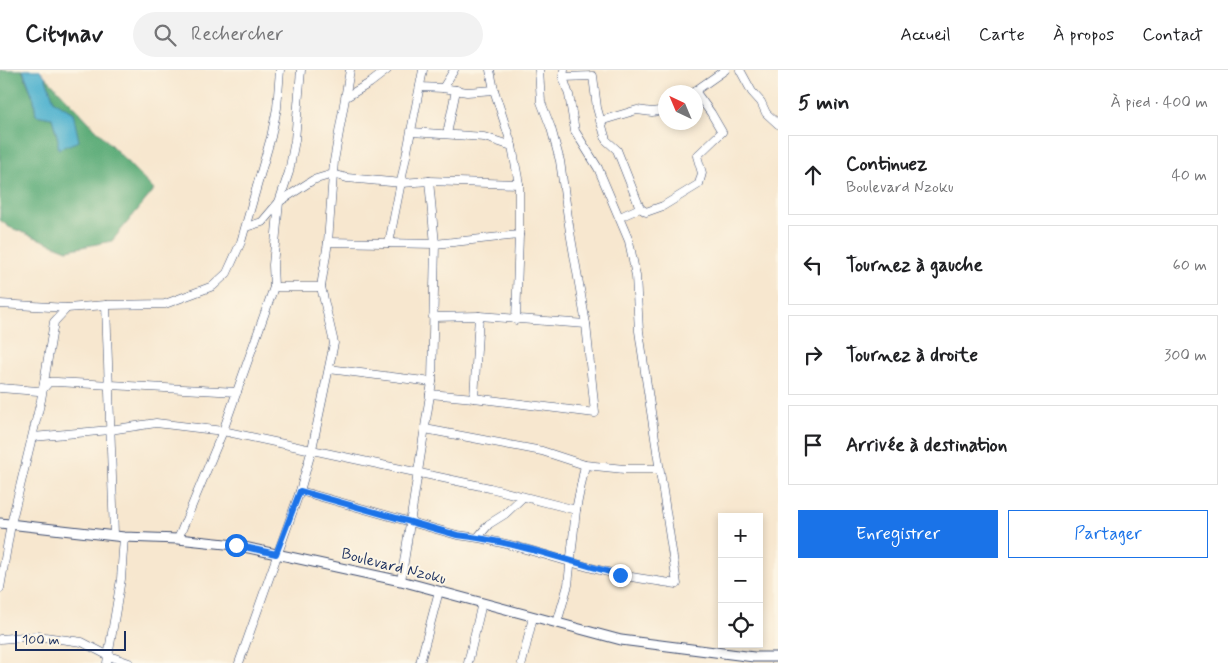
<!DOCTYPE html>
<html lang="fr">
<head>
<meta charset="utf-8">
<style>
  body { margin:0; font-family:Mynerve,sans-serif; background:#f2f2f2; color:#202124 }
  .controls { position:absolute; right:15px; bottom:15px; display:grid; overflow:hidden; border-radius:0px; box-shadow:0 2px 8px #0003 }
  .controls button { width:45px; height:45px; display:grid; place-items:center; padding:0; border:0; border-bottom:1px solid #e0e0e0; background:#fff; color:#202124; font:25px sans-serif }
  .compass { position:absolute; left:658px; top:15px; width:45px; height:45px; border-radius:50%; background:#fff; box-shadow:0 2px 8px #0003; rotate:316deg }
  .scale { position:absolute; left:15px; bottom:12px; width:111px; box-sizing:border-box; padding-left:5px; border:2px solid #1b2f5e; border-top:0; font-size:14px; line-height:18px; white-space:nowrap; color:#1b2f5e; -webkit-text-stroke:4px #fcf5e5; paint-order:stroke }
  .stop { position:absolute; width:15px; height:15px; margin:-11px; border:4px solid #1a73e8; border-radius:50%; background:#fff }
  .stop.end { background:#1a73e8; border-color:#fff; box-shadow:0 1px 5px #0008 }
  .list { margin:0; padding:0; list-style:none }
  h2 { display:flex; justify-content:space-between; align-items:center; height:65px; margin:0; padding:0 20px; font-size:21px }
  h2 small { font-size:16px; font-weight:400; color:#757577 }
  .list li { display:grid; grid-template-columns:32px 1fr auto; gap:15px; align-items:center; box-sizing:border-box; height:80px; margin:0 10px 10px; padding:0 10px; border:1px solid #e0e0e0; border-radius:0px }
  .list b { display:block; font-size:19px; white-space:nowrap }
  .list p { margin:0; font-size:16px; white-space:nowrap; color:#757577 }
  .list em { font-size:16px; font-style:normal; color:#757577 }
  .actions { display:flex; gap:10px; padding:15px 20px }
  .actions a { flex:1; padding:11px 0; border:1px solid #1a73e8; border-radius:0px; text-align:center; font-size:18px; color:#1a73e8 }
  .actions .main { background:#1a73e8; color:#fff }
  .icon { flex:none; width:28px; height:28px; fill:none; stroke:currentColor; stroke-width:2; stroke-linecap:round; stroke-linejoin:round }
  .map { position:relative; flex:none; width:778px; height:593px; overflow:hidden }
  header { display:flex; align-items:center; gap:30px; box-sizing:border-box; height:70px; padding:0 25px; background:#fff; border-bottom:1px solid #e0e0e0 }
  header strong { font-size:24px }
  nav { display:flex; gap:28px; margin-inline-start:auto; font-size:18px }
  .search { width:350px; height:45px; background:#f2f2f2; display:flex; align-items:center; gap:12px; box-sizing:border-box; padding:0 18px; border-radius:28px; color:#757577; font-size:19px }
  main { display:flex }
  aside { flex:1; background:#fff }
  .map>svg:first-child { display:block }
  .forest { fill:#5cac78; stroke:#3c6e6b }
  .water { fill:#51b3cf; stroke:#367196 }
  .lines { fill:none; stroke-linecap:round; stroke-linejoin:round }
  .minor-casing { stroke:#3c4b6f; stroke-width:9 }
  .tertiary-casing { stroke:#3c4b6f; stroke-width:11 }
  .minor { stroke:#fff; stroke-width:8 }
  .tertiary { stroke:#fff; stroke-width:9 }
  .route { stroke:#1a73e8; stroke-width:6 }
  .labels { text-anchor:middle; stroke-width:4; stroke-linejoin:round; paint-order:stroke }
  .street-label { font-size:16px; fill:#1b2f5e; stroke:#fcf5e5 }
</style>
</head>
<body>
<header>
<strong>Citynav</strong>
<div class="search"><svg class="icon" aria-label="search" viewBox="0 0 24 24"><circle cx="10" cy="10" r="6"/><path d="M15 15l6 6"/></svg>Rechercher</div>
<nav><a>Accueil</a><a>Carte</a><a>À propos</a><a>Contact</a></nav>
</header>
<main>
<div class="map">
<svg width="778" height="593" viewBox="0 0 778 593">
  <rect width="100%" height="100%" fill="#fcf5e5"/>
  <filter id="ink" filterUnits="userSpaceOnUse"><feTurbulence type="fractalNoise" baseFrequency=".02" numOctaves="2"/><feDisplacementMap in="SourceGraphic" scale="10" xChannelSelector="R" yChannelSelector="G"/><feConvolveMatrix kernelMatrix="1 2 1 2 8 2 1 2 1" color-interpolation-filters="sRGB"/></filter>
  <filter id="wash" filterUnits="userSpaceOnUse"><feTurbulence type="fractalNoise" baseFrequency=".0096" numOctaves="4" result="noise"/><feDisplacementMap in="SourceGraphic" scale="20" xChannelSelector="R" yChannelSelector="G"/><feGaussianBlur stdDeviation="1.12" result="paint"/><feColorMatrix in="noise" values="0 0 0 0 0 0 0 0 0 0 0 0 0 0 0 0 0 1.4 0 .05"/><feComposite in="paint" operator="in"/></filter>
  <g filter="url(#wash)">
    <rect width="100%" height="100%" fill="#f7e7cf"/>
    <path class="forest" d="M0 0H22L34 29 36 45 52 48 58 69 73 43 54 31 45 6 154 120 112 171 67 180 9 157 0 150Z"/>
    <path class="water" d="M23 0H40L45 6 54 31 73 43 79 71 58 79V69L52 48 36 45 34 29Z"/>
  </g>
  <g filter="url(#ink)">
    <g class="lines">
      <g class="minor-casing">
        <g id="minor">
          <path d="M490 0 494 20 512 76 519 114V165L516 250"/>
          <path d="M740 0 752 22 761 32 766 43 778 54"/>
          <path d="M563 7 593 6 597 38 606 70 617 80 640 138 646 142 663 136 699 114 702 103 697 86 722 62 711 43 695 21 725 0"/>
          <path d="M420 17 443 18 467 22 494 20"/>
          <path d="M443 18 454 0"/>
          <path d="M346 27 370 13 387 0"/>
          <path d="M600 51 637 40 652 42 666 40"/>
          <path d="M412 62 484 67 512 76"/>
          <path d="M447 64 456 20"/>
          <path d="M620 147 640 138"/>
          <path d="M246 157 262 152 279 132 313 110 333 104 347 108 402 113 429 111 519 114"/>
          <path d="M328 172 435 174 519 165"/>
          <path d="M389 173 423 0"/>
          <path d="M274 217H321"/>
          <path d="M0 234 67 238 106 235 165 234 213 216 227 203 241 172 271 67 277 38 280 0"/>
          <path d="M106 235 114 465"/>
          <path d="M433 247 479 246 586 254"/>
          <path d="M329 299 432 312"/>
          <path d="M0 318 38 321 42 320 49 312H57L237 322"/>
          <path d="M430 324 474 328 595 343 586 254 570 162 560 91 551 58 541 32 539 0"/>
          <path d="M474 328 479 246"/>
          <path d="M425 359 542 381 585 395 624 399H659"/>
          <path d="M33 367 110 360 156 353 223 361 490 418 576 440"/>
          <path d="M300 421 457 465C513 471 566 494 621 505 639 509 659 511 677 514L645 302 639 261 636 206 629 171 598 98 575 61 569 25 563 7 564 0"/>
          <path d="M478 467 489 454 505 444 523 427"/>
          <path d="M178 469 223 361 274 217 273 195 279 132 289 102 295 70 301 0"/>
          <path d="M401 511 432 312 435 174 429 111"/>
          <path d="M0 518 11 454 41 330 54 252 67 238"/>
          <path d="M557 553 568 515 576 440 585 395"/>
          <path d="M0 569 37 566 82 572 109 586 129 593"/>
          <path d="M107 593 121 509 124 467"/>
          <path d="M239 593 300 421 312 379 334 273 321 217 328 172 334 91 350 0"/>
          <path d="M420 593 439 521"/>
          <path d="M468 593 482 533"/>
          <path d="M522 593 533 547"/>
        </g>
      </g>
      <g class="tertiary-casing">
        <path id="tertiary" d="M0 453 124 467 178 469 235 475 401 511 621 570 754 587H778"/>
      </g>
      <use href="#minor" class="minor"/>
      <use href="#tertiary" class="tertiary"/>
    </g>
  </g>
  <g class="lines" filter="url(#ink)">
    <path class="route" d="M236 475 276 484 300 421 457 465C512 471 566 490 620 505"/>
  </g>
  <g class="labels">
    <g class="street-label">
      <text transform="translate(394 495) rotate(14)" y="6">Boulevard Nzoku</text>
    </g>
  </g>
</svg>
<div class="controls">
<button>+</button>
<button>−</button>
<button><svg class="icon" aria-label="locate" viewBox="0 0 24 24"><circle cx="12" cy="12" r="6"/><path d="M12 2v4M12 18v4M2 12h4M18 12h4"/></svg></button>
</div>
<svg class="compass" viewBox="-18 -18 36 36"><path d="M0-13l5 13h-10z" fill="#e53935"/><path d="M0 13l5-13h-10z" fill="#757577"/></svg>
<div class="scale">100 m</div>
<div class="stop" style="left:236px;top:475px"></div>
<div class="stop end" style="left:620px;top:505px"></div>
</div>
<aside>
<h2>5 min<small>À pied · 400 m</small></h2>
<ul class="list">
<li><svg class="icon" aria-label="ahead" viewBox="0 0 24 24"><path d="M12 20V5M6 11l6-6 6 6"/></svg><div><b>Continuez</b><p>Boulevard Nzoku</p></div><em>40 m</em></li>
<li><svg class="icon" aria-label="left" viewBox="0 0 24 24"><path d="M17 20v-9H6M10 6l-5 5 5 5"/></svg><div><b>Tournez à gauche</b></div><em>60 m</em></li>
<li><svg class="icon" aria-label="right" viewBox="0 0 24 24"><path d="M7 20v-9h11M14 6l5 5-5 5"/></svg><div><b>Tournez à droite</b></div><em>300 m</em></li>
<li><svg class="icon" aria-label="arrive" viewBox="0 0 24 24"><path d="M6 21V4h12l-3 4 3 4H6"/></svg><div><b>Arrivée à destination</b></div></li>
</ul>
<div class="actions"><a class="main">Enregistrer</a><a>Partager</a></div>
</aside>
</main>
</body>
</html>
